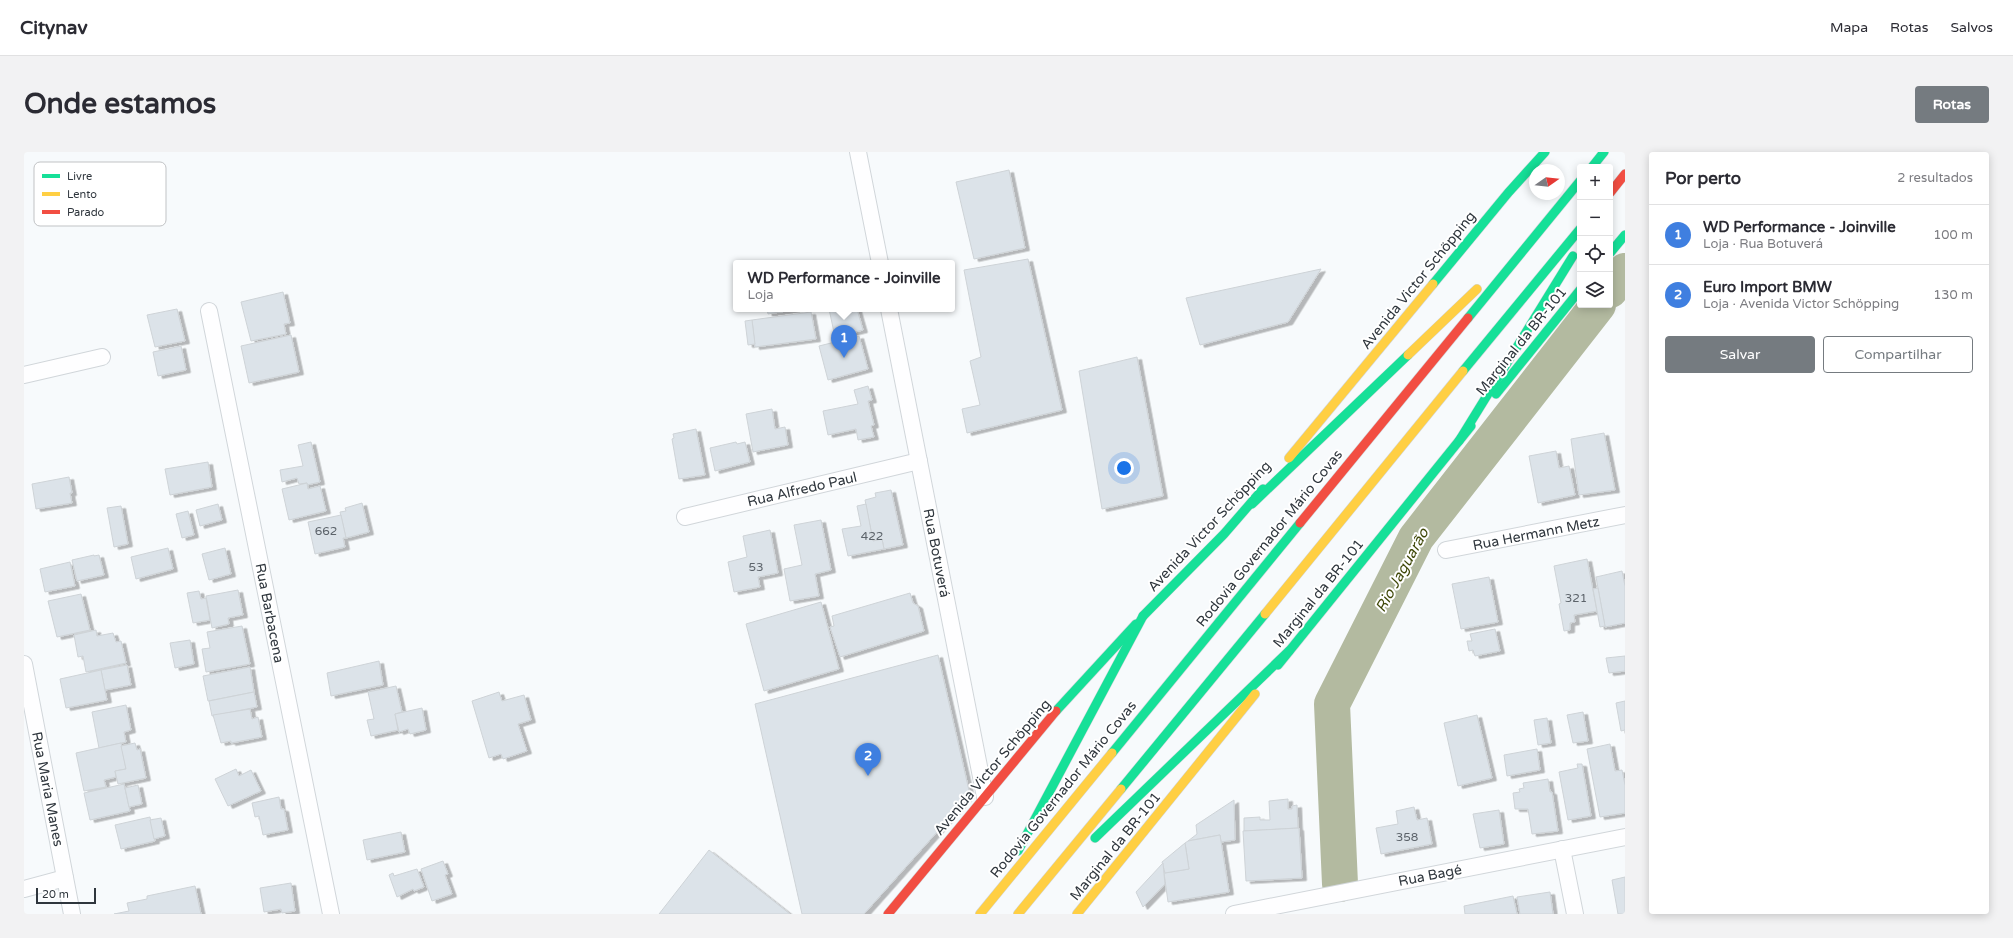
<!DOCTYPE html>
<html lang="pt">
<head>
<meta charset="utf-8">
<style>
  body { margin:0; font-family:"Varela Round",sans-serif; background:#f2f2f3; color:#2b2b33 }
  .controls { position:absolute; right:12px; top:12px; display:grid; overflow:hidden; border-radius:4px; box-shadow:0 2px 10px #0003 }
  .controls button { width:36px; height:36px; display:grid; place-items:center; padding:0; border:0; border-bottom:1px solid #e1e1e2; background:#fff; color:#2b2b33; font:20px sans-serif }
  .compass { position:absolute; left:1505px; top:12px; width:36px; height:36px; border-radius:50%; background:#fff; box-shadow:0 2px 10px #0003; rotate:76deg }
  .scale { position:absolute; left:12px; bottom:10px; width:60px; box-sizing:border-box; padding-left:4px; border:2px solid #2f363d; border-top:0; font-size:11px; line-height:14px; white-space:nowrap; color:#2f363d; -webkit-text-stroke:3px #fff; paint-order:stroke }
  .you { position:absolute; left:1100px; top:316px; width:14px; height:14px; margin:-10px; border:3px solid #fff; border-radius:50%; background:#1a73e8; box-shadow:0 0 0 6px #1a73e833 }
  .badge { display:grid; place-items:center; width:26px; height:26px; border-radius:50%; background:#757b80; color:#fff; font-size:13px; font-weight:700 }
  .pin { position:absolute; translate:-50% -33px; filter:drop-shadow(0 1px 2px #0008) }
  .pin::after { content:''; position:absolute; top:21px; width:14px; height:12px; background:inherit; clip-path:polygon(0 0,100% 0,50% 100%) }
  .popup { position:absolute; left:709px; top:108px; width:222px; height:52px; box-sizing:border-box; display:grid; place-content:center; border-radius:4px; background:#fff; filter:drop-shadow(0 1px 3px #0005); font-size:13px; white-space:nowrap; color:#7c7c81 }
  .popup b { font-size:15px; color:#2b2b33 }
  .popup::after { content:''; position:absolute; left:50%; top:100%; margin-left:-8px; border:8px solid transparent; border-top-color:#fff }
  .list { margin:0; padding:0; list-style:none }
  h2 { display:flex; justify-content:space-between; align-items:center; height:52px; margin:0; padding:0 16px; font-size:17px }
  h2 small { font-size:13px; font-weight:400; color:#7c7c81 }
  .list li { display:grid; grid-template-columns:26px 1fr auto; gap:12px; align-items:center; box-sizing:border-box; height:60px; padding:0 16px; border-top:1px solid #e1e1e2 }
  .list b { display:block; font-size:15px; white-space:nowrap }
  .list p { margin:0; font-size:13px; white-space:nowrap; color:#7c7c81 }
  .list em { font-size:13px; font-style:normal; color:#7c7c81 }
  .actions { display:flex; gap:8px; padding:12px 16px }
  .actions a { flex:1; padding:9px 0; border:1px solid #757b80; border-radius:4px; text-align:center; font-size:14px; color:#757b80 }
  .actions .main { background:#757b80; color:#fff }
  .icon { flex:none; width:22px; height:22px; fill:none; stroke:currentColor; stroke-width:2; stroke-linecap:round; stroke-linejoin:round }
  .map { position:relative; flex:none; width:1601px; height:762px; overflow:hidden; border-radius:4px }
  header { display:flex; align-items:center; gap:24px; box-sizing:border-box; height:56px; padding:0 20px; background:#fff; border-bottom:1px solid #e1e1e2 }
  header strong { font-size:19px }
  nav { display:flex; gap:22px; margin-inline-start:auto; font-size:14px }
  .intro { display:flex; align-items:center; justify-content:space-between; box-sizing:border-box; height:96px; padding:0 24px }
  h1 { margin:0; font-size:28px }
  .button { padding:10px 18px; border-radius:4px; background:#757b80; color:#fff; font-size:14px; font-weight:700 }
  main { display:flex; gap:24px; padding:0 24px }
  aside { flex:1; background:#fff; border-radius:4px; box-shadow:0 2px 10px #0003 }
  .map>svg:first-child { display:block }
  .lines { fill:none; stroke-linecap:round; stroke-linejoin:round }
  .river { stroke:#b3baa0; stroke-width:36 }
  .building { fill:#dce3e9; stroke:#ced3d7; filter:url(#shadow) }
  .street-casing { stroke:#d1d6da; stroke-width:18 }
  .fast-casing { stroke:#d1d6da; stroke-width:10 }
  .slow-casing { stroke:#d1d6da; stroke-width:10 }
  .jam-casing { stroke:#d1d6da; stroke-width:10 }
  .street { stroke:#fefeff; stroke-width:16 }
  .fast { stroke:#16e098; stroke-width:9 }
  .slow { stroke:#ffcf43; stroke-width:9 }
  .jam { stroke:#f24e42; stroke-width:9 }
  .labels { text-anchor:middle; stroke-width:4; stroke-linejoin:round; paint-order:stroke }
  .number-label { font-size:12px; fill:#5c636a }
  .street-label { font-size:14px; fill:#2f363d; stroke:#fff }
  .water-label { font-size:15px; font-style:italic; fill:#3f4808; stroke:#fff }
  .key { fill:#fff; stroke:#c1c3c5; stroke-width:1 }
  .key-label { font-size:11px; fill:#2f363d }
</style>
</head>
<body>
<header>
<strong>Citynav</strong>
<nav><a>Mapa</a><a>Rotas</a><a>Salvos</a></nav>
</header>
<div class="intro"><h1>Onde estamos</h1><a class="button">Rotas</a></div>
<main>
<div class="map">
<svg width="1601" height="762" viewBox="0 0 1601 762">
  <defs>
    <filter id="shadow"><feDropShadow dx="4.5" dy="2.5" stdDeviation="0" flood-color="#0004"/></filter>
  </defs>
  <rect width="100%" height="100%" fill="#f7fafc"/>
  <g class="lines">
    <g class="river">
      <path d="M1586 138 1601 119"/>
      <path d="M1316 732 1308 552 1392 386 1574 153"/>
    </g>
  </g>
  <g class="building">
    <path d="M985 18 1001 96 950 107 932 30Z"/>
    <path d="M1004 107 1038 258 943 281 938 257 956 253 946 209 957 205 940 118Z"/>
    <path d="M1297 117 1264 170 1176 193 1162 146Z"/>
    <path d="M259 140 266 171 260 172 262 182 227 189 217 150Z"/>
    <path d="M153 157 161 189 131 195 123 163Z"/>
    <path d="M743 157H775L744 162Z"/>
    <path d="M805 157H833L839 178 811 185Z"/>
    <path d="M787 160 792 187 731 195 728 168Z"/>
    <path d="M728 168 731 192 724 193 721 169Z"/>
    <path d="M267 183 275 220 225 231 217 194Z"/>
    <path d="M835 184 844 217 804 228 795 194Z"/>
    <path d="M157 194 162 218 134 224 129 200Z"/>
    <path d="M1113 205 1139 344 1078 357 1055 219Z"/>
    <path d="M844 234 848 248 844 249 850 273 847 274 850 285 834 288 832 277 804 283 799 259 834 252 830 238Z"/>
    <path d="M748 257 751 277 761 275 764 293 729 300 722 262Z"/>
    <path d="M672 277 681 323 655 327 648 287 650 286 649 282Z"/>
    <path d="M1580 281 1591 338 1555 343 1547 287Z"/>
    <path d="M287 290 296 330 283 333V331L275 332 273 326 258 330 256 318 279 314 274 293Z"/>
    <path d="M712 290 713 292 721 290 726 310 691 319 686 296Z"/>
    <path d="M1532 299 1535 316 1545 314 1551 343 1514 351 1505 304Z"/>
    <path d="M184 310 188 335 146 343 141 317Z"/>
    <path d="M45 325 48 341H46L48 351 12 357 8 332Z"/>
    <path d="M283 331 284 337 296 334 302 359 265 368 258 337Z"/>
    <path d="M867 338 879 393 860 397 858 387 849 389 841 348 852 345 851 341Z"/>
    <path d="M338 351 345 380 322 386 316 360 322 359 321 356Z"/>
    <path d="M194 352 198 368 176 374 172 358Z"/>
    <path d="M842 352 849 389 858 387 860 397 824 404 818 377 837 374 833 354Z"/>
    <path d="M97 354 104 392 90 395 83 356Z"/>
    <path d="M164 359 170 383 158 386 152 362Z"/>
    <path d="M317 363 322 386H319L321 395 291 402 284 370Z"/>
    <path d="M797 368 807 418 791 422 795 444 766 449 760 417 778 413 770 373Z"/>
    <path d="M746 378 754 421 734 425 736 435 710 440 704 410 723 405 719 384Z"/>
    <path d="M144 396 149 417 112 427 107 405Z"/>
    <path d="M201 396 207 422 185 428 178 402Z"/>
    <path d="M70 403V404L75 403 80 423 53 429 48 408Z"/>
    <path d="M1563 407 1573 459 1550 463 1551 470 1546 471V478L1540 479 1535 452 1537 451 1530 414Z"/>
    <path d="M46 410 51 434 21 440 16 417Z"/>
    <path d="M1598 419 1601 434V471L1581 475 1572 425Z"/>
    <path d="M1465 425 1474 470 1437 477 1428 432Z"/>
    <path d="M1574 436 1581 474 1576 475 1569 437Z"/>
    <path d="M214 438 219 463 204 466 205 472 188 476 182 444Z"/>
    <path d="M175 439 177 447 182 446 186 468 169 471 163 441Z"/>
    <path d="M886 441 889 451 894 454 900 479 816 505 806 475 810 474 808 464Z"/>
    <path d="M57 442 66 478 33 485 24 449Z"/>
    <path d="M797 450 815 517 740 539 722 472Z"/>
    <path d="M218 474 226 512 182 520 178 497 186 496 183 480Z"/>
    <path d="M1471 477 1476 499 1451 504 1449 498 1445 499 1443 489H1448L1446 482Z"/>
    <path d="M72 478 73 484 89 481 92 490 97 489 102 511 62 520 59 504 54 505 50 483Z"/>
    <path d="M166 488 170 512 151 516 146 491Z"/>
    <path d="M914 503 946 643 840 762H778L731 552Z"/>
    <path d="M1601 504V519L1585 521 1582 506Z"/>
    <path d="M355 509 359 533 307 544 303 521Z"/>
    <path d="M103 513 107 533 81 538 77 518Z"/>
    <path d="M226 515 230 540 184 549 179 524Z"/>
    <path d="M77 518 83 548 42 556 36 527Z"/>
    <path d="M372 534 378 560 371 562 374 578 347 584 343 568 350 567 344 540Z"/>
    <path d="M230 540 233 555 188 564 185 549Z"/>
    <path d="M475 540 478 549 500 543 507 568 494 572 503 599 479 607 477 602 465 606 448 549Z"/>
    <path d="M1601 549V578L1597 579 1592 551Z"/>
    <path d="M102 553 107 578 100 580 102 590 75 596 68 560Z"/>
    <path d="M398 556 402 578 386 582 384 577 375 580 371 562Z"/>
    <path d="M226 557 228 567 234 565 238 585 207 591V589L197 591 189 563Z"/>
    <path d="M1559 560 1564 589 1549 591 1543 563Z"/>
    <path d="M1453 563 1468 626 1434 634 1420 571Z"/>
    <path d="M1523 566 1527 591 1514 593 1510 568Z"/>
    <path d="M97 591 102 617 91 619 92 625 80 628 82 635 60 639 52 601Z"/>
    <path d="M111 591 113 598 116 597 122 626 94 632 91 619 102 617 97 594Z"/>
    <path d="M1586 592 1591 619 1598 618 1601 633V661L1576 665 1563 597Z"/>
    <path d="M1513 597 1516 618 1483 624 1480 603Z"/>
    <path d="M1553 612H1558L1567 664 1544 668 1535 620 1554 616Z"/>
    <path d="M212 617 215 624 227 618 237 639 204 654 191 627Z"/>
    <path d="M1524 627 1526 640H1528L1534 679 1508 682 1504 657H1491L1489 641 1496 640 1495 637 1500 636 1499 631Z"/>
    <path d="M100 632 106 659 66 668 60 641Z"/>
    <path d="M114 633 118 652 105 655 101 636Z"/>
    <path d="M255 645 257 657H260L264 678 239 683 235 664 231 665 228 651Z"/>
    <path d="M1264 647V657H1268V654L1273 653 1274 676 1220 679V666L1236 665V668H1246L1245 649Z"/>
    <path d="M1210 648 1211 688 1197 690 1196 683 1164 689 1173 682 1172 673Z"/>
    <path d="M1390 655 1393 668 1403 666 1408 692 1357 702 1352 676 1374 672 1372 659Z"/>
    <path d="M1475 658 1480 692 1456 696 1449 662Z"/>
    <path d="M126 665 131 689 97 697 91 673Z"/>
    <path d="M137 666 141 684 130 687 126 668Z"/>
    <path d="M1275 676 1278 726 1222 729 1219 679Z"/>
    <path d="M377 680 381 700 343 708 339 688Z"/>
    <path d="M1196 683 1205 740 1144 750 1140 721 1165 717 1161 691 1164 689Z"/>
    <path d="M1161 691 1165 717 1141 721 1138 710Z"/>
    <path d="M685 698 766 762H635Z"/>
    <path d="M419 709 424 722 421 723 428 742 408 749 397 717Z"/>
    <path d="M1139 711 1141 732 1119 755 1112 740Z"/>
    <path d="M393 717 400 735 390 739 389 737 373 745 365 723 369 721 370 724Z"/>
    <path d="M1601 725V762H1594L1588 728Z"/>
    <path d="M267 731 271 759 258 761 257 757 240 760 236 736Z"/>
    <path d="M171 734 177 762H90L105 759 103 751 123 747V744Z"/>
    <path d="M1526 740 1529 762H1496L1493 745Z"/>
    <path d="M1489 744 1493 762H1441L1440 754Z"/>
  </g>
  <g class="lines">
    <g class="street-casing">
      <g id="street">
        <path d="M834 0 856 111"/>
        <path d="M865 157 961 645"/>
        <path d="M185 159 307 762"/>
        <path d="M0 223 78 205"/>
        <path d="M661 365 895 309"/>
        <path d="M1422 398 1601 363"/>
        <path d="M0 512 48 762"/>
        <path d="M1538 697 1551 762"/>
        <path d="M0 737 41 726"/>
        <path d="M1210 762 1601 685"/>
      </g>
    </g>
    <g class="fast-casing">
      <g id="fast">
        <path d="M1568 15 1580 0"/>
        <path d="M1586 101 1601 83"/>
        <path d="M1409 132 1484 41 1521 0"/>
        <path d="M1444 166 1556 29"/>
        <path d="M1439 219 1556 77"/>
        <path d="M1472 242 1556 138"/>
        <path d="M1435 289 1549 104"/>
        <path d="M1228 352 1384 203"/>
        <path d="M1119 464 1200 382 1239 337"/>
        <path d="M1254 513 1447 274"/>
        <path d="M1032 559 1112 472"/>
        <path d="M1088 601 1276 371"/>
        <path d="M1097 637 1241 462"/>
        <path d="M1071 686 1265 499"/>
        <path d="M994 699 1119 464"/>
      </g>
    </g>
    <g class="slow-casing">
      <g id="slow">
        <path d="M1384 203 1453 137"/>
        <path d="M1265 306 1409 132"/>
        <path d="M1241 462 1439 219"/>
        <path d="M956 762 1088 601"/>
        <path d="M994 762 1097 637"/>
        <path d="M1053 762 1231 542"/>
      </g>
    </g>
    <g class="jam-casing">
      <g id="jam">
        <path d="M1586 41 1601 22"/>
        <path d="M1276 371 1444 166"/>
        <path d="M864 762 1032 559"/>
      </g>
    </g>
    <use href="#street" class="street"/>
    <use href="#fast" class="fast"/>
    <use href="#slow" class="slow"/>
    <use href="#jam" class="jam"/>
  </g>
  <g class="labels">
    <g class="number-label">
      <text x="302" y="383">662</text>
      <text x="848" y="388">422</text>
      <text x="732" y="419">53</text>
      <text x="1552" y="450">321</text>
      <text x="1383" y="689">358</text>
    </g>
    <g class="street-label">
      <text transform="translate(1394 128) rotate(-51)" y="5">Avenida Victor Schöpping</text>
      <text transform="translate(1497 189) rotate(-51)" y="5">Marginal da BR-101</text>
      <text transform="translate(778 337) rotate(-13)" y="5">Rua Alfredo Paul</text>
      <text transform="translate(1185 374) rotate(-47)" y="5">Avenida Victor Schöpping</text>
      <text transform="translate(1512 381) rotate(-11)" y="5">Rua Hermann Metz</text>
      <text transform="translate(1245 386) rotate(-51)" y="5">Rodovia Governador Mário Covas</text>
      <text transform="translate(913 401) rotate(79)" y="5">Rua Botuverá</text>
      <text transform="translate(1294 441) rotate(-51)" y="5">Marginal da BR-101</text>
      <text transform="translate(246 461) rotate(79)" y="5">Rua Barbacena</text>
      <text transform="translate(968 615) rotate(-50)" y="5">Avenida Victor Schöpping</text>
      <text transform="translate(24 637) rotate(79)" y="5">Rua Maria Manes</text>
      <text transform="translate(1039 637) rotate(-51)" y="5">Rodovia Governador Mário Covas</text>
      <text transform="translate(1091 694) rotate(-51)" y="5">Marginal da BR-101</text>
      <text transform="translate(1406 723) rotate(-11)" y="5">Rua Bagé</text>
    </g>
    <g class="water-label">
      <text transform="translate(1378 418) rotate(-61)" y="5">Rio Jaguarão</text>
    </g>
  </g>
  <rect x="10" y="10" width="132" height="64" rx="6" class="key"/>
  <rect x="18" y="22" width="18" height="4" fill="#16e098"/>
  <rect x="18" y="40" width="18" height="4" fill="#ffcf43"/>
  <rect x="18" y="58" width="18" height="4" fill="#f24e42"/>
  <g class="key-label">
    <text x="43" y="28">Livre</text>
    <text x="43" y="46">Lento</text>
    <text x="43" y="64">Parado</text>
  </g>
</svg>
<div class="controls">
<button>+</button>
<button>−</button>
<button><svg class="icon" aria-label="locate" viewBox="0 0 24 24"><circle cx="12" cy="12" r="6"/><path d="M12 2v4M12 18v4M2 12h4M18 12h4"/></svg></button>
<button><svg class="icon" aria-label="layers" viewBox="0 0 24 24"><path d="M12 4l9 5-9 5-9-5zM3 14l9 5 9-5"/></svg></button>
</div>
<svg class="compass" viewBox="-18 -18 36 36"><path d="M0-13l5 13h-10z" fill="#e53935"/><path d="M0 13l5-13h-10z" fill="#7c7c81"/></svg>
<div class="scale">20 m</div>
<div class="you"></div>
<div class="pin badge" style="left:820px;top:206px;background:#3f7fe0">1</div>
<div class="popup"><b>WD Performance - Joinville</b>Loja</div>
<div class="pin badge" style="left:844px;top:624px;background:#3f7fe0">2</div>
</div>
<aside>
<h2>Por perto<small>2 resultados</small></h2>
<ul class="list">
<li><span class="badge" style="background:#3f7fe0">1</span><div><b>WD Performance - Joinville</b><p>Loja · Rua Botuverá</p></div><em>100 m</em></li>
<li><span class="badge" style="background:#3f7fe0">2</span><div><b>Euro Import BMW</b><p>Loja · Avenida Victor Schöpping</p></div><em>130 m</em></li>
</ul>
<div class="actions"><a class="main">Salvar</a><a>Compartilhar</a></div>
</aside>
</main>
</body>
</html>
